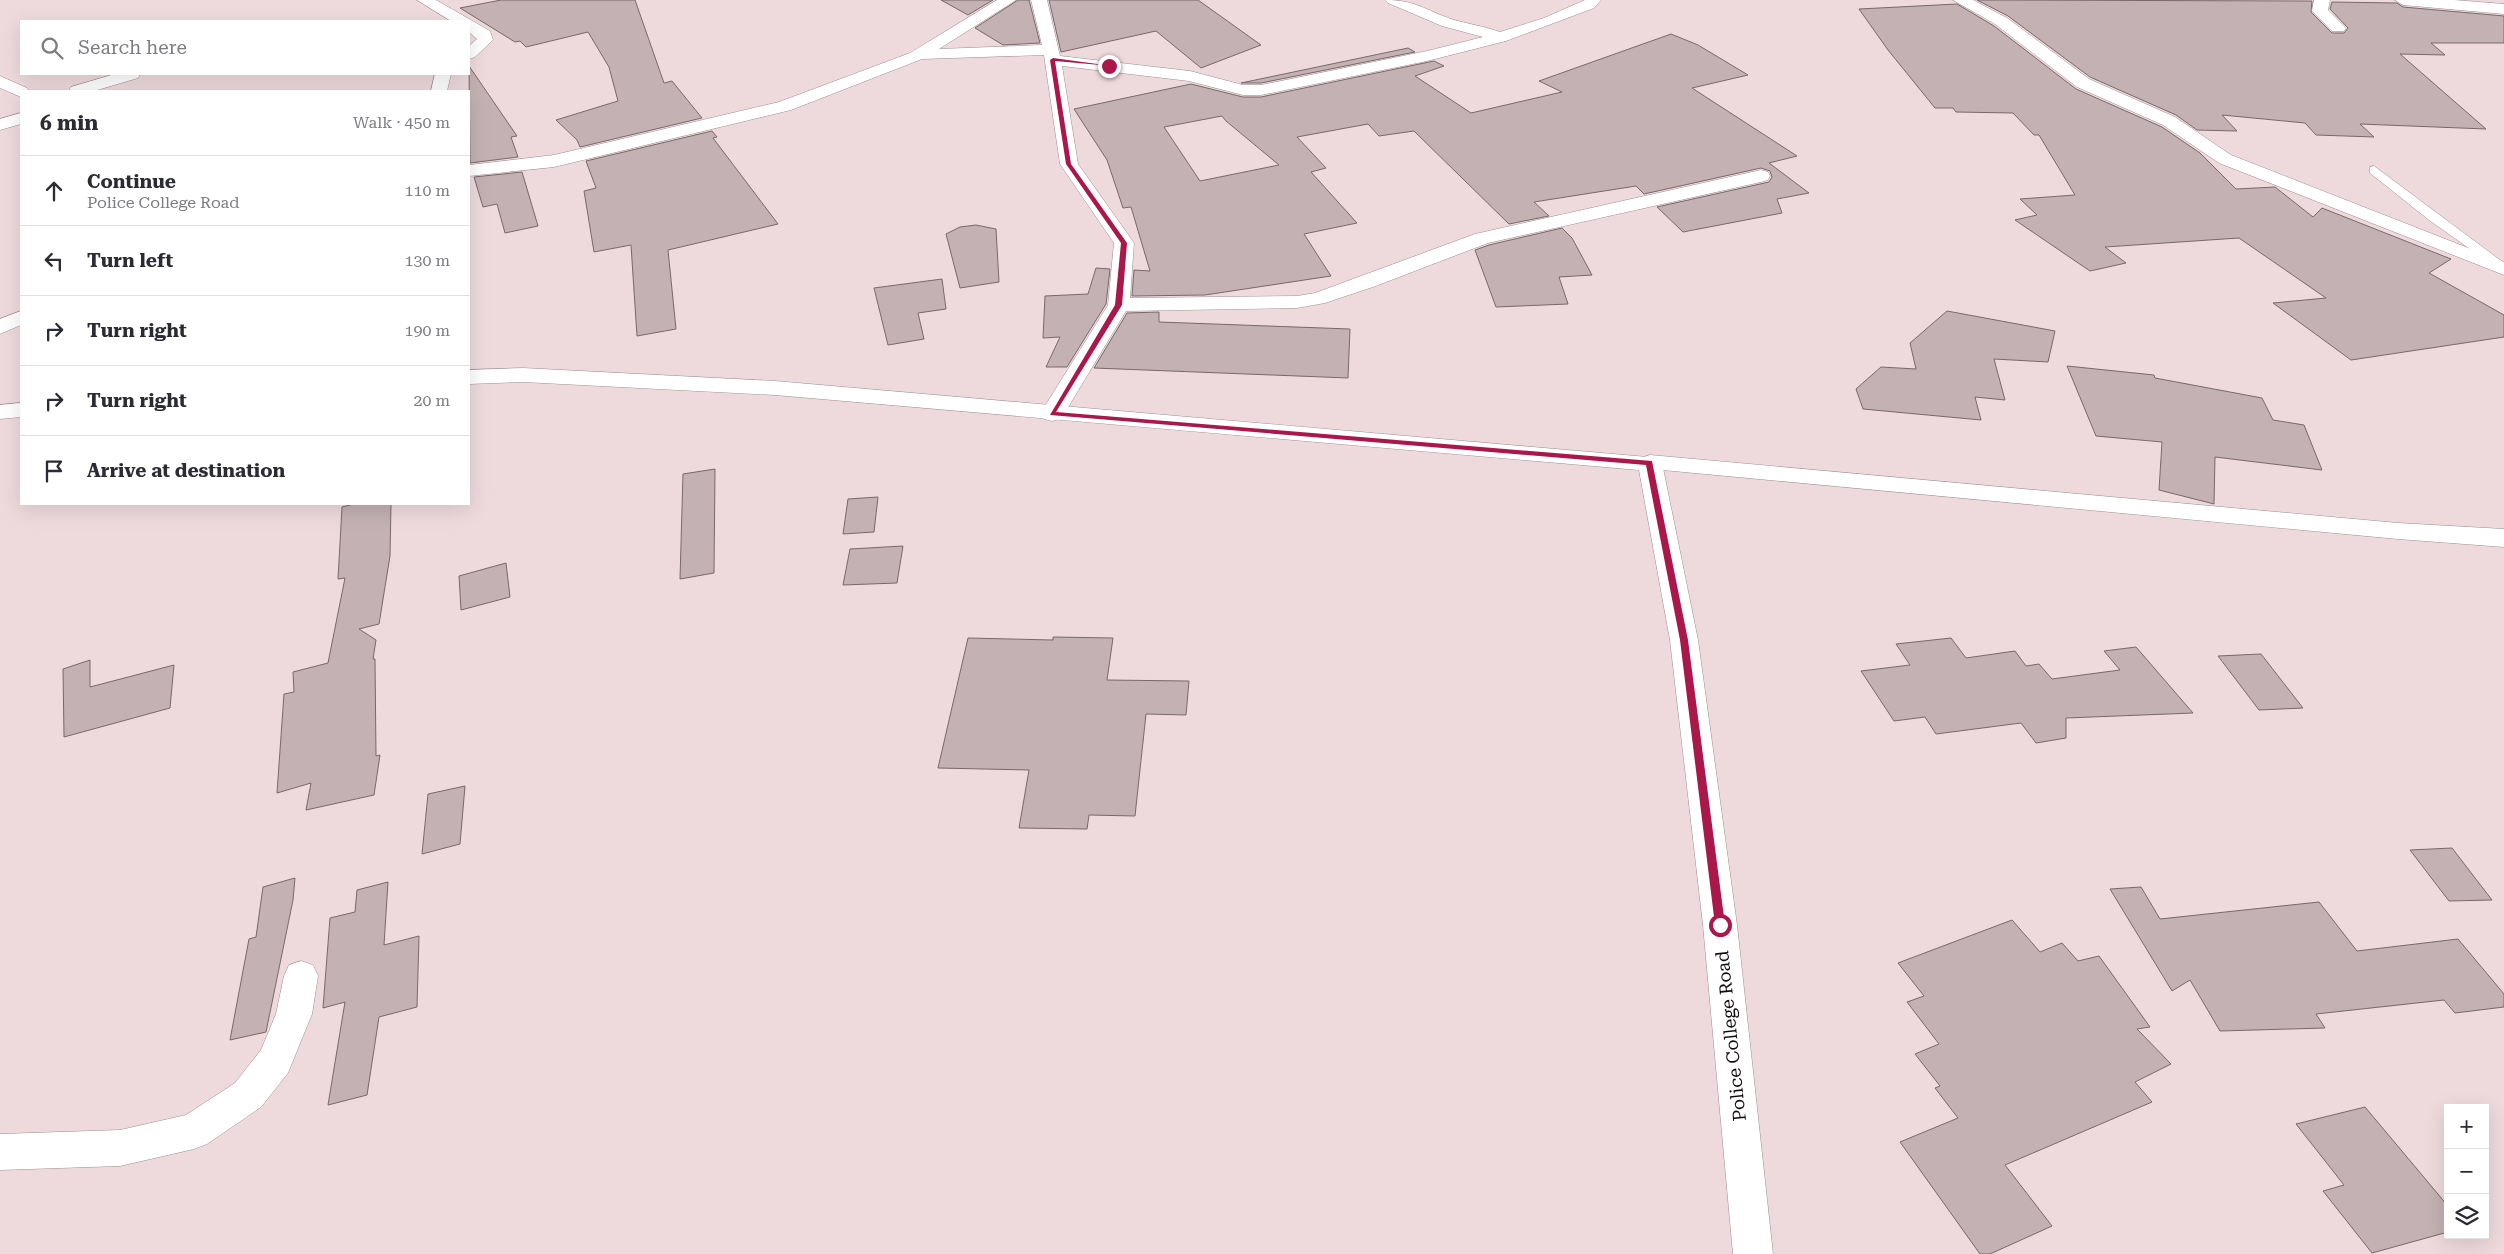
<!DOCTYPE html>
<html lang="en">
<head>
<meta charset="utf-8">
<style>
  body { margin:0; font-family:"Roboto Serif",serif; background:#f2f2f3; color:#2b2b33 }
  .controls { position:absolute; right:15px; bottom:15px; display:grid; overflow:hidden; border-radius:0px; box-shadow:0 5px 20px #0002 }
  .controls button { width:45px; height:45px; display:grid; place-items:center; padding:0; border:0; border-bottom:1px solid #e1e1e2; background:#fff; color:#2b2b33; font:25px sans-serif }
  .stop { position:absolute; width:15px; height:15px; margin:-11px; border:4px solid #aa174a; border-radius:50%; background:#fff }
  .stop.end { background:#aa174a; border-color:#fff; box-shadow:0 1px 5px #0008 }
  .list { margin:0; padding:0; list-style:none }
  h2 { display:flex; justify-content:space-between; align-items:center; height:65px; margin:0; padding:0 20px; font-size:21px }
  h2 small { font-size:16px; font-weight:400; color:#7c7c81 }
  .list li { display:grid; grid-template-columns:32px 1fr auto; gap:15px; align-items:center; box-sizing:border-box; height:70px; padding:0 20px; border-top:1px solid #e1e1e2 }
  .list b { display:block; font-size:19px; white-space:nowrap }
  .list p { margin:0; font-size:16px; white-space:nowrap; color:#7c7c81 }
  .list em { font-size:16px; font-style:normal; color:#7c7c81 }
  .icon { flex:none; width:28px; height:28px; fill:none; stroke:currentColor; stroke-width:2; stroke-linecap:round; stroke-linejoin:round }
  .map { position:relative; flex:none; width:2504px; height:1254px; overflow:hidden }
  .search { position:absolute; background:#fff; box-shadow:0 5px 20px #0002; left:20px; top:20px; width:450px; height:55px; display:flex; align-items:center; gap:12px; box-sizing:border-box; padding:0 18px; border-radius:0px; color:#7c7c81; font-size:19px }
  .panel { position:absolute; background:#fff; box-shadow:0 5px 20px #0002; left:20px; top:90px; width:450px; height:415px; border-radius:0px }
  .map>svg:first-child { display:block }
  .building { fill:#c3b1b3; stroke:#79686b; fill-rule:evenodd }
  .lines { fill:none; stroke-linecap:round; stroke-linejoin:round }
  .service-casing { stroke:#9e8d8f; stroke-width:1 }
  .minor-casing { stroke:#9e8d8f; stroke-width:1 }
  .tertiary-casing { stroke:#9e8d8f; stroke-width:1 }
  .service { fill:#fff; fill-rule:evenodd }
  .minor { fill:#fff; fill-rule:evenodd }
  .tertiary { fill:#fff; fill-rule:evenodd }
  .route { fill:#aa174a }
  .labels { text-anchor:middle; stroke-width:4.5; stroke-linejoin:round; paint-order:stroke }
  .street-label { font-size:18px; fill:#110b0c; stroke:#fff }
</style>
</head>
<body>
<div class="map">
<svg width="2504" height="1254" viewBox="0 0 2504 1254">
  <rect width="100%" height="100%" fill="#eedadd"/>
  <g class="building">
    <path d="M501 0H635L664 83 672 81 702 118 580 147 577 140 556 120 618 101 609 67 588 32 526 47 520 41 515 42 460 8Z"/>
    <path d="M941 0H993L968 15Z"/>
    <path d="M1018 0H1029L1040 43 1003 45 975 28Z"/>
    <path d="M1049 0H1198L1261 45 1201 68 1156 31 1061 52Z"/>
    <path d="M1977 0 2312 1 2311 12 2332 33H2344L2348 28 2330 9 2332 2 2397 3 2403 7 2504 16V43H2431L2445 55 2400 54 2486 129 2360 124 2374 137 2316 135 2305 123 2222 115 2237 131 2197 130 2176 115 2090 77 2008 16Z"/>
    <path d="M1957 4 1994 26 2076 89 2162 127 2200 153 2236 189 2275 187 2313 217 2322 208 2451 259 2429 273 2504 315V337L2351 360 2273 303 2326 298 2239 238 2105 247 2126 263 2090 271 2015 220 2037 215 2020 199 2075 195 2039 135H2034L2013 113 1956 112 1953 108H1935L1888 50 1859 9Z"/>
    <path d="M1671 34 1698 45 1748 75 1692 88 1797 156 1769 163 1809 193 1777 199 1782 213 1683 232 1657 207 1769 182 1772 177 1770 171 1761 168 1644 194 1636 186 1534 202 1549 216 1509 224 1414 131 1379 136 1368 124 1297 137 1326 168 1311 172 1357 223 1304 234 1331 276 1205 295 1132 296 1134 270 1150 271 1131 207 1123 208 1107 160 1074 109 1191 84 1243 97H1261L1434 61 1444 66 1415 76 1471 113 1562 92 1539 81ZM1222 116 1226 121 1279 165 1200 181 1164 127Z"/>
    <path d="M1408 48 1415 52 1261 83H1241Z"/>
    <path d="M469 66 517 136 511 137 518 157 470 163Z"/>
    <path d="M712 131 717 137 713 138 778 224 668 250 676 329 637 336 631 245 594 252 584 191 596 188 586 161Z"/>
    <path d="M522 172 538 226 505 233 497 204 483 207 474 177Z"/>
    <path d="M976 225 996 229 999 282 960 288 946 234 960 227Z"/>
    <path d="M1562 228 1572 238 1592 275 1559 277 1568 304 1496 307 1475 250 1489 245Z"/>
    <path d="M1096 268 1110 269 1106 304 1067 367H1046L1060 337 1043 338 1045 296 1088 294Z"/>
    <path d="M942 279 946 309 918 313 924 339 888 345 874 288Z"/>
    <path d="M1947 311 2055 331 2048 362 1994 359 2005 400 1975 397 1981 420 1863 409 1856 389 1881 367 1916 369 1910 343Z"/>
    <path d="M1159 312V322L1350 329 1348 378 1094 368 1127 313Z"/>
    <path d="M2067 366 2154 375 2155 378 2262 398 2273 420 2304 425 2322 470 2215 457 2214 504 2159 490 2162 442 2096 436Z"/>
    <path d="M715 469 714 573 680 579 683 474Z"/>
    <path d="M878 497 874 532 843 534 848 499Z"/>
    <path d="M354 504H391L390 556 379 624 359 629 376 640 373 659H375L376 756 380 755 374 795 306 810 311 783 277 793 284 694 294 692 293 672 328 663 345 578 338 579 342 507Z"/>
    <path d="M903 546 897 583 843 585 850 549Z"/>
    <path d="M506 563 510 597 461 610 459 576Z"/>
    <path d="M1053 637 1113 638 1107 680 1189 681 1186 715 1146 714 1135 816 1089 815 1087 829 1019 828 1029 770 938 768 968 638 1053 640Z"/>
    <path d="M1951 638 1966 658 2015 651 2026 666 2039 664 2052 679 2120 670 2104 651 2136 647 2193 713 2066 718V738L2036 743 2021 723 1936 734 1925 717 1894 721 1861 671 1910 665 1896 644Z"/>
    <path d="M2261 654 2303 708 2259 710 2218 656Z"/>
    <path d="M90 660V687L174 665 170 708 64 737 63 669Z"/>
    <path d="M465 786 460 844 422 854 428 794Z"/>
    <path d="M2452 848 2492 900 2449 901 2410 850Z"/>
    <path d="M295 878 293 900 266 1032 230 1040 249 939 256 937 263 887Z"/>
    <path d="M388 882 384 945 419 936 417 1007 379 1017 367 1095 328 1105 345 1002 323 1008 330 918 355 912 357 890Z"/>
    <path d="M2141 887 2160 919 2319 902 2357 951 2458 939 2504 994V1007L2455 1013 2444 1000 2316 1014 2325 1028 2220 1031 2190 980 2172 991 2110 889Z"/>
    <path d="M2012 920 2040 952 2062 943 2078 961 2099 956 2150 1027 2137 1029 2171 1064 2135 1082 2152 1102 2005 1165 2052 1226 1990 1254H1980L1900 1142 1958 1118 1935 1088 1940 1086 1915 1054 1939 1044 1907 1002 1924 996 1898 963Z"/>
    <path d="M2365 1107 2448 1206V1232L2372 1253 2323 1191 2344 1185 2296 1124Z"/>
  </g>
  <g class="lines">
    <g class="service-casing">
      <path id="service" d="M2374 166 2504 263V273L2429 220 2370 173V167Z"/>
    </g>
    <g class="minor-casing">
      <g id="minor">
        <path d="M417 0H436L490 31 493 40 475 57 469 59V46L477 39 469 32V21H451Z"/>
        <path d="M997 0H1016L939 49 1042 45 1031 0H1047L1060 56 1190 71 1243 85H1261L1427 51 1483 37 1442 26 1388 3 1385 0C1416 0 1425 10 1451 19 1467 24 1484 26 1500 32L1544 18 1585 0H1601L1594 8 1506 41 1427 61 1261 95H1243L1189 81 1062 66 1078 164 1134 243 1130 298 1297 296 1315 293 1475 234 1761 170 1768 172 1770 176 1768 180 1761 182 1488 243 1373 287 1325 303 1297 308 1126 311 1064 414 1060 419 1052 421 1044 419 1040 414 1108 305 1114 243 1060 164 1044 55 922 59 791 110 554 167 469 176V165L554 155 779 102 910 53Z"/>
        <path d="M1953 0H1973L2007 18 2089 79 2175 117 2231 155 2504 262V275L2219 163 2163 125 2077 87 1995 24Z"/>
        <path d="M2314 0H2330L2328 10 2346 28 2344 31H2332L2312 11Z"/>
        <path d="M2395 0H2454L2504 4V14L2403 5Z"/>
        <path d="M115 74H140L138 78 94 91H69L71 87Z"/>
        <path d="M435 74H451L447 91H431Z"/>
        <path d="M0 76 27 88 29 91H21V97L0 88Z"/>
        <path d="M21 113V124L0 130V119Z"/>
        <path d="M21 311V325L0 334V319Z"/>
        <path d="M1650 455 2398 523 2504 529V547L2398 539 1641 468 1638 463 1641 458Z"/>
        <path d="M301 961 313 965 318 976 312 1014 288 1073 261 1107 207 1144 194 1149 120 1166 0 1170V1134L120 1130 186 1115 235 1083 261 1050 276 1014 284 976 289 965Z"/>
      </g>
    </g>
    <g class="tertiary-casing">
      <g id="tertiary">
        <path d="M523 368 775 381 1659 458 1662 463 1698 640 1737 925 1773 1254H1733L1703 925 1670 640 1639 470 775 395 523 382 469 384V370Z"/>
        <path d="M21 403V417L0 419V405Z"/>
      </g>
    </g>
    <use href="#service" class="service"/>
    <use href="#minor" class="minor"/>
    <use href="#tertiary" class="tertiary"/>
  </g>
  <path class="route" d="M1053 58 1112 66 1055 61 1071 164 1127 243 1122 305 1056 412 1652 461 1688 640 1725 925 1723 928 1720 929 1715 925 1680 640 1646 465 1050 415 1115 305 1121 243 1066 164 1050 60Z"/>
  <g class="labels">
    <g class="street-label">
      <text transform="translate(1731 1036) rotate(-96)" y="6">Police College Road</text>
    </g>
  </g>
</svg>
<div class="controls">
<button>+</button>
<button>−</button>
<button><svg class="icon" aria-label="layers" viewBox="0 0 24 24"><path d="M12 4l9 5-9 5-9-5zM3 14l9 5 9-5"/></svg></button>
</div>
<div class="stop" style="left:1720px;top:925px"></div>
<div class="stop end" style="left:1109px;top:66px"></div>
<div class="search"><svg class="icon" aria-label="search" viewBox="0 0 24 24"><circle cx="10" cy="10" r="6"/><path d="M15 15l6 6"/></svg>Search here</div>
<section class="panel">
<h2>6 min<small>Walk · 450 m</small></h2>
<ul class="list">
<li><svg class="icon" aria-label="ahead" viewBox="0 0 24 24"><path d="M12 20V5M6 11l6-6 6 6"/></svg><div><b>Continue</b><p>Police College Road</p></div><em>110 m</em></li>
<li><svg class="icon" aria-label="left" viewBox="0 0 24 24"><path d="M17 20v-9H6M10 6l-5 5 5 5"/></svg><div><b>Turn left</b></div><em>130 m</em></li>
<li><svg class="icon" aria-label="right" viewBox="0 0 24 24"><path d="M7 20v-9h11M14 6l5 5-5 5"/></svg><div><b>Turn right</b></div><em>190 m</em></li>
<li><svg class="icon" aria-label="right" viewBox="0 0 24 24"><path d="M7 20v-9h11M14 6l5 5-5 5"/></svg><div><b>Turn right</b></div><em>20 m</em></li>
<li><svg class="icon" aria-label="arrive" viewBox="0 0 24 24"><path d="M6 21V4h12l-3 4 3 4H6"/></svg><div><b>Arrive at destination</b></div></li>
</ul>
</section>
</div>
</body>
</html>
